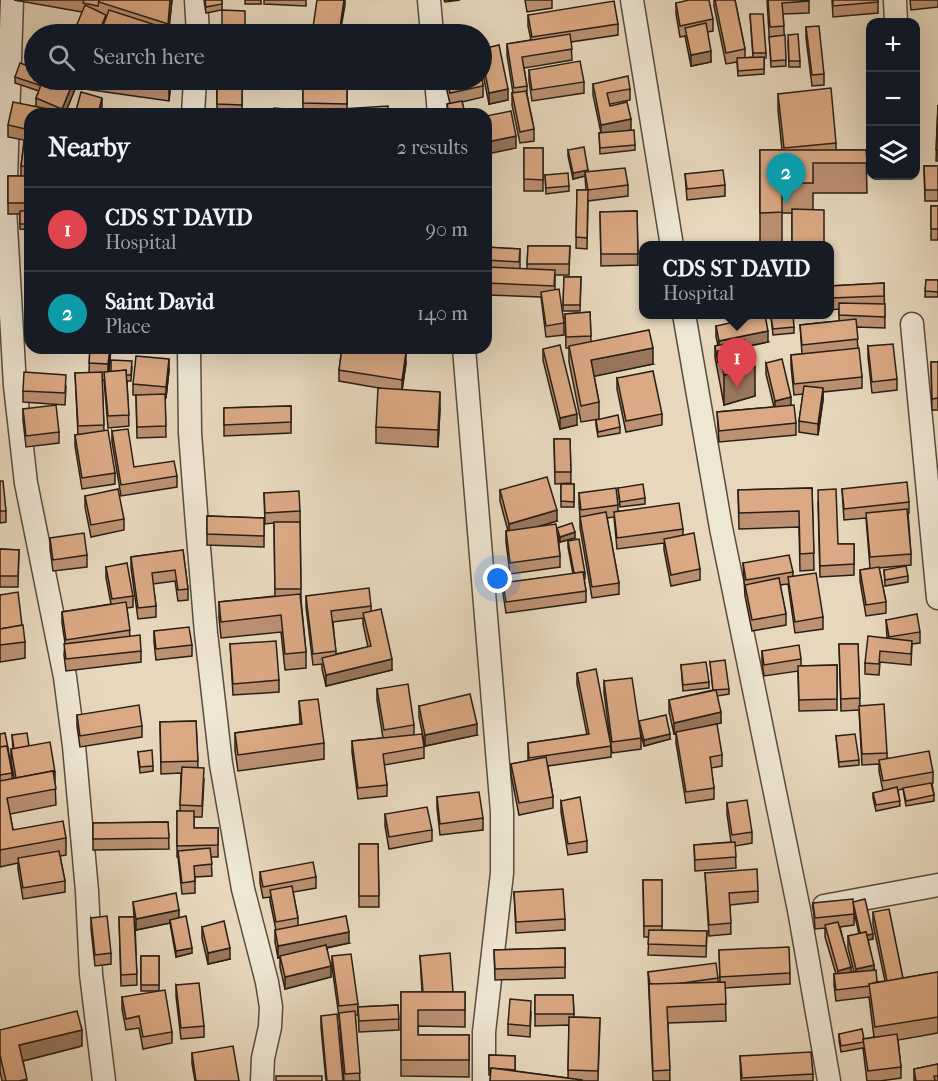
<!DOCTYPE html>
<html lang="en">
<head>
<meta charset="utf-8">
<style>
  body { margin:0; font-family:"IM FELL French Canon",serif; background:#20242c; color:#f1f3f6 }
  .controls { position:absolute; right:18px; top:18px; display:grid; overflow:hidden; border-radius:12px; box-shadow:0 6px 24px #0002 }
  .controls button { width:54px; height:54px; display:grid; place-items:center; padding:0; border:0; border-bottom:2px solid #363941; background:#171b24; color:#f1f3f6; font:30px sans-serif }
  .you { position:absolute; left:498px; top:579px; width:21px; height:21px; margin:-15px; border:4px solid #fff; border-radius:50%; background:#1a73e8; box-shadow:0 0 0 9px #1a73e833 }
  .badge { display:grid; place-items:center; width:39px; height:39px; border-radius:50%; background:#c59692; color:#fff; font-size:20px; font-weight:700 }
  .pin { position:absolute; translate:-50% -50px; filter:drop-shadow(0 2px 3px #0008) }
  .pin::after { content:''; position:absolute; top:32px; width:21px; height:18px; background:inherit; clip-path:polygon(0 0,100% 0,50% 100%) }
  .popup { position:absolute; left:639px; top:241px; width:195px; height:78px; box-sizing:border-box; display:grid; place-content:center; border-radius:12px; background:#171b24; filter:drop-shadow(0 2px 4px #0005); font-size:20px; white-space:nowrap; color:#9ea1a6 }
  .popup b { font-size:22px; color:#f1f3f6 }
  .popup::after { content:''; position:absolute; left:50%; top:100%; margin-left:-12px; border:12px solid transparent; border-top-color:#171b24 }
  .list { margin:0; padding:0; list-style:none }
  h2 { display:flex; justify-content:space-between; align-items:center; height:78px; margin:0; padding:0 24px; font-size:26px }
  h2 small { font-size:20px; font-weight:400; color:#9ea1a6 }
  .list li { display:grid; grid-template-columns:39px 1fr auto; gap:18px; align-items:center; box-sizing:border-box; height:84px; padding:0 24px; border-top:2px solid #363941 }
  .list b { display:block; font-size:22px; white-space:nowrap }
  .list p { margin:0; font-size:20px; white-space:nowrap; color:#9ea1a6 }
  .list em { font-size:20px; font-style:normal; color:#9ea1a6 }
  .icon { flex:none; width:33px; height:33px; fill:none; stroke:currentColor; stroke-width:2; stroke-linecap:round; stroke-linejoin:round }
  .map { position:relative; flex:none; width:938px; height:1081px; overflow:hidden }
  .search { position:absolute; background:#171b24; box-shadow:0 6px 24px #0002; left:24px; top:24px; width:468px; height:66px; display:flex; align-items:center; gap:15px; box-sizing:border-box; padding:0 21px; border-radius:33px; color:#9ea1a6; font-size:22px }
  .panel { position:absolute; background:#171b24; box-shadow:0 6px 24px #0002; left:24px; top:108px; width:468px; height:246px; border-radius:18px }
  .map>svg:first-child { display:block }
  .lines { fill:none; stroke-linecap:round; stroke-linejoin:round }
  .minor-casing { stroke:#594c3e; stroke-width:25 }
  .minor { stroke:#efe6d4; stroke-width:22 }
  .wall { fill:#bc9172; stroke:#2a1e14; stroke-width:1.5; fill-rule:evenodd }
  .shaded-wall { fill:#99765c; stroke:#2a1e14; stroke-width:1.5 }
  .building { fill:#dba984; stroke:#2a1e14; stroke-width:1.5 }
</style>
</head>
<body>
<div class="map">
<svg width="938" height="1081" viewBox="0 0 938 1081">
  <rect width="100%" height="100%" fill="#e7d8bd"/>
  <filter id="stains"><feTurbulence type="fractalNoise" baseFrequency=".00333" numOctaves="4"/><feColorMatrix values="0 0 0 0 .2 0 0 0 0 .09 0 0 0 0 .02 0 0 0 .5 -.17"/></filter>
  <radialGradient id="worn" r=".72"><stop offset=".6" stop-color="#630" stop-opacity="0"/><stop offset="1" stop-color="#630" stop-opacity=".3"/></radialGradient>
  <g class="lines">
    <g class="minor-casing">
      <g id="minor">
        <path d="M12 0 5 208 15 386 26 483 65 677 74 746 87 891 91 974 104 1081"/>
        <path d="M196 0 198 34"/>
        <path d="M429 0 432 34"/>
        <path d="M632 0 672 246"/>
        <path d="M895 0 896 22"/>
        <path d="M436 80 439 114"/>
        <path d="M193 114 195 80"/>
        <path d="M684 314 721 528 799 910 829 1081"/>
        <path d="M912 324 938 598"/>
        <path d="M189 348 190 433 196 512 206 633 221 764 243 889 267 982 271 1007 270 1027 263 1058 262 1081"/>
        <path d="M464 348 502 812V873L484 1032V1081"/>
        <path d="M824 906 938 885"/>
      </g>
    </g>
    <use href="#minor" class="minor"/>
  </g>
  <g class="wall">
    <path d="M14 0H172L169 29 82 12Z"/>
    <path d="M204 0H222V10L206 13Z"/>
    <rect x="245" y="0" width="16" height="4"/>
    <path d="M264 0H306V6L264 4Z"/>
    <path d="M444 0H460L445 2Z"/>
    <path d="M525 0H552V8L527 12Z"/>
    <path d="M714 0H735L745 49V58L753 57 750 14 766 53V58H764V74L738 76 737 62 726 64 714 6Z"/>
    <path d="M767 0H809V13L783 14 786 66 771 67Z"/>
    <path d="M832 0H878V13L833 17Z"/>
    <path d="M910 0H938V7L911 10Z"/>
    <path d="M676 3 713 19V31L707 32 711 62 691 66 685 36 680 37 676 14Z"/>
    <path d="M528 15 618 24V35L571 42 572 60 524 68 527 86V94L534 129V141L520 143 512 105V93H513L507 55V44L531 40 528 26Z"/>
    <path d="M806 27 824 74V85L812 86 806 38Z"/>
    <path d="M788 40 800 61V67H789Z"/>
    <path d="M482 49 508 100 489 104 482 69Z"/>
    <path d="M529 70 584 82V93L532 101 529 81Z"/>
    <path d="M15 77 43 80 40 88 75 80V89L65 113 30 114V230L20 229V214H8V176H21V166L24 140 8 137V125L36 106V98L39 91 15 83Z"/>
    <path d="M85 80H171L169 101 85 89Z"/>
    <rect x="217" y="80" width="25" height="34"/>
    <path d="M303 80H347V109L388 114H303Z"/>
    <path d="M446 80H482L483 86V97L462 102 465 114H448L447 104 450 103 446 87Z"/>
    <path d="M593 84 630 89V100L610 104V106L631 130 625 131 635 145V150L600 154 599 133H601L593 95Z"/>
    <path d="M778 94 836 143V150H866L867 193H813V209L824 246H792V213H782V242H760V150H782L778 110Z"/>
    <path d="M938 105V161H936Z"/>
    <rect x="524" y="148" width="19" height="43"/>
    <path d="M568 150 588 172 628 185V196L588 201 587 249 576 248 577 190H586L585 176 573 179 568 156Z"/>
    <path d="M924 166H938V201H925Z"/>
    <path d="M685 174 725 185V196L687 200Z"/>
    <path d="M545 175 569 186V191L546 194Z"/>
    <rect x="931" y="206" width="7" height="34"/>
    <path d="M637 211 638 265 601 266 600 212Z"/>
    <path d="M528 246H570L569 275H555V290L564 323V335L546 337 541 297 486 295V247L520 249V269H527Z"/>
    <rect x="29" y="271" width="1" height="38"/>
    <path d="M564 277H581L580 311H563Z"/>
    <path d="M926 280H938V297H925Z"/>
    <path d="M884 283 885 328 856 327 858 348 862 377V388L823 392V400L818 435 799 432V421L803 394 794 395 791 366V355L802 354 800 325 839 321V309L830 310V286Z"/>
    <path d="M590 312 591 342 653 364 594 376 599 402V419L581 422 569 362V348H566L565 314Z"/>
    <path d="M771 317 794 327V333L773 335Z"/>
    <path d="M716 326 768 342 750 346 755 396 724 405 715 357V346L718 345 716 337Z"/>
    <path d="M868 346 897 379V390L872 393 868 357Z"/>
    <path d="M90 348H111L109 372 132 367 131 381H127L129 426 108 428 104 380H102L104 431 115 473V484L82 489 75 446V435H78L75 373H89Z"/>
    <path d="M342 348H401V351L406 363 402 390 440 408 438 447 376 443V427L385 389 339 381V370Z"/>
    <path d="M543 349 577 425 560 429 543 360Z"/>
    <path d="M931 362H938V410H932Z"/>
    <path d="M766 363 791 405 796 423V435L719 442 717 412 774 407 766 374Z"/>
    <path d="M169 370 166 398H165L166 437 137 438 136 395H133V384Z"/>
    <path d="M617 378 662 414V425L626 432 617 389Z"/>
    <path d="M66 386 65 405 23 402V391Z"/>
    <path d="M291 406V433L224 436V408Z"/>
    <path d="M23 409 59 432V443L26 447 23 420Z"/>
    <path d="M596 420 620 427V433L598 437 596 425Z"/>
    <path d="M112 431 134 467 177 476V487L121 496 112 442Z"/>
    <path d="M554 439H570L571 483 555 484Z"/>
    <path d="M0 481 6 511V522L0 523Z"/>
    <rect x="561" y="484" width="13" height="23"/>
    <path d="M618 488 645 498V504L620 507Z"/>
    <path d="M812 488 814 570 800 571 799 527 739 529 738 490Z"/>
    <path d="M842 489 909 502V513H908L911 554V565L879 568 886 602V613L866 616 860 581V570L870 568 866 518 844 520Z"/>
    <path d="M500 490 557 521 537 527 557 532V528L575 538 560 542 558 535 560 556V567L510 574 506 542V531H508L500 501Z"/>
    <path d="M264 493 300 511 301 600 306 652V668L285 670 281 632 221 638 219 618V602L275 596 274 523 265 524Z"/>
    <path d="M579 493 618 505V511L683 529V535L700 569V580L671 586 664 550V543L617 549 614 517 607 518 619 583V594L592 598 580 528V517L579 504Z"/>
    <path d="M85 496 124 519V530L91 537 85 507Z"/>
    <path d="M818 501 838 544H854V575L820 577Z"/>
    <path d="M207 516 264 518V547L207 545Z"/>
    <path d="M50 538 87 555V567L53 571 50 549Z"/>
    <path d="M568 541 585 573V579H584L586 591V602L506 613 503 594V583L573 574 568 547Z"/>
    <path d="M0 549 19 550 18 587H0Z"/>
    <path d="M183 550 188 589V600L178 601 175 581 153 584 156 606V617L138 619 131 568V557Z"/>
    <path d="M743 563 793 572V576L823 617V629L795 633 788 584 780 585 786 614V625L752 631 745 596Z"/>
    <path d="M106 567 133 596V607L127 608 130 636 141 651V662L66 671 64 655 65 643 62 623V612L111 604 106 578Z"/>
    <path d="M884 570 908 576V582L885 586Z"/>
    <path d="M0 595 25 642V658L0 662Z"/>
    <path d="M306 596 371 606V611L392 670 326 686 322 669V664L313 665 306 607ZM363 618V624L368 647 336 654 333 622Z"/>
    <path d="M886 620 920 632V643L912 644 911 665 880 662 879 675 865 674V663L887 638Z"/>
    <path d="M154 631 192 645V656L156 660 154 642Z"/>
    <path d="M230 644 279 680V692L233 695Z"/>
    <path d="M839 644H858L860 706 887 753V758L933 772V783L932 784 934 795V801L906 806 903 789 898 790 900 806 876 811 873 798V793L883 791 879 771V764L862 765 859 710 841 711Z"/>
    <path d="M762 651 801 659V666L837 665V710L799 711 798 671 764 676 762 662Z"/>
    <path d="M710 662 729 689V694L717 696 721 723 716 724 722 755V766L711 768 714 788V799L686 803 676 743V733L674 734 669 712V700L713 690Z"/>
    <path d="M681 665 709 682V688L683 691Z"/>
    <path d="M577 673 611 746V757L548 766 553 797V808L519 815 511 775V764L528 761V743L587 735 577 684Z"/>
    <path d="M604 681 641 738V749L612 753 604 693Z"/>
    <path d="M377 689 414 725V735L424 747V758L384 765 387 785V796L358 799 352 752V741L383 738 377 700Z"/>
    <path d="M299 701 324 743V759L238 771 235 750V733L300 724Z"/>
    <path d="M419 706 477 735 425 746 419 717Z"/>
    <path d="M77 715 142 726V737L80 747 77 726Z"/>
    <path d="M196 721 198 768 204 779 202 817H194V828H218V857H211L212 876 195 877V893L182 894 178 857H177V811H180L181 773 161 774 160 722Z"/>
    <path d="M639 721 670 739 644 746 639 727Z"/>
    <path d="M0 734 8 748 12 773V779L14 778 11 761V749H13L12 735 29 746 55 772V783L56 805 10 814 13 830 66 838V855L60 856 65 881V892L23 899 18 869V863L0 867Z"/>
    <path d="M836 736 859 760V765L839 767Z"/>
    <path d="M138 752 153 766V771L140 773Z"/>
    <path d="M437 797 483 818V830L440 835 437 808Z"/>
    <path d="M561 801 587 841V852L568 855 561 812Z"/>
    <path d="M727 803 752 832V843L735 846 736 868 695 871 694 845 731 842 727 814Z"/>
    <path d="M385 814 432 830V841L389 849 385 826Z"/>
    <path d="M168 822 169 849 93 850V823Z"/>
    <path d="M359 844H378L379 907H359Z"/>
    <path d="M260 872 316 877V888L293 892 298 918V926L349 943 327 948 331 977 285 989 280 967V957L278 958 275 942V930H276L270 901V897L263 898 260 883Z"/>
    <path d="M705 873 758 891V902L730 905 731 934 709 936Z"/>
    <path d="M643 880H662V930L707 931 706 957 648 955 649 937H644Z"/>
    <path d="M514 892 565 919V930L516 933Z"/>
    <path d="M133 902 179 918 192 953 176 957 170 923 136 930 135 922 137 985 121 986 119 917H134Z"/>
    <path d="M853 902 873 939 868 940 877 982 885 981 873 924V912L903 978 938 972V1033L898 1040 901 1067V1078L880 1081H867L863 1048 841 1052 839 1040V1034L864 1039 874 1037 869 997 836 1001 834 985V974H836L825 937V928L815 929 813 903ZM854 912 859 934 848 936V948L854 972H851L840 927 854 925Z"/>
    <path d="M91 918 111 953V964L95 966 91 929Z"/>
    <path d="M202 927 230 959 208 964 202 938Z"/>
    <path d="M565 948V978L495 980 494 950Z"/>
    <path d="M719 950 790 973V984L725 988 726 1021 668 1023 670 1081H653L648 972 718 978V982H720Z"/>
    <rect x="141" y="956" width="18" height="35"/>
    <path d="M332 956 358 1004V1015H355L360 1081H344L339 1017 332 967Z"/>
    <path d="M420 956 453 992H465V1027L418 1026V1035H469V1077L401 1076V992H422Z"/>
    <path d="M176 985 204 1026V1037L181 1039 176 996Z"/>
    <path d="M535 995H573L574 1017 600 1018 598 1081H490L491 1075H489V1055L515 1056V1071L568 1078 569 1025 535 1026Z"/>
    <path d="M122 997 172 1032V1043L143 1049 139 1028 126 1030 122 1009Z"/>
    <path d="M398 1005 399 1030 359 1032 358 1007Z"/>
    <path d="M531 1012 530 1037 508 1035V1024Z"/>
    <path d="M321 1016 343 1081H326L321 1027Z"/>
    <path d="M0 1030 82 1046 23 1061 27 1081H2L0 1071Z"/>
    <path d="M192 1053 239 1081H195L192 1064Z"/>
    <path d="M740 1056 813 1074V1081H741Z"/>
    <path d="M938 1064V1081H914V1069Z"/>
  </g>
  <g class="shaded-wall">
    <path d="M170 0H172L168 34V24Z"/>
    <path d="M344 0H345V5L340 34H339Z"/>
    <path d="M711 51V62L691 66V55Z"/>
    <path d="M74 80 75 89 65 114H62V109Z"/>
    <path d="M170 80H171L169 101V85Z"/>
    <path d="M508 89V100L489 104V93Z"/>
    <path d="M102 98V109L101 114H98Z"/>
    <path d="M631 119V130L601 136V125Z"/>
    <path d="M516 136V148L487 154V142Z"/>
    <path d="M588 170V176L585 172V176L573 179V173Z"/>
    <path d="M768 331V342L719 352V341Z"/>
    <path d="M110 348H111L108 380V364Z"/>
    <path d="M653 348V364L591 377V360Z"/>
    <path d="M406 352V363L402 391V380Z"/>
    <path d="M169 359V370L166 398V387Z"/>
    <path d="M755 367V396L724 405V375Z"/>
    <path d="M823 388V400L818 435V424Z"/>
    <path d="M440 392V408L438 447V430Z"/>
    <path d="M791 397V409L775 412V401Z"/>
    <path d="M577 414V425L560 429V418Z"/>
    <path d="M557 510V521L509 535V524Z"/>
    <path d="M575 532V538L560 542V537Z"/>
    <path d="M392 659V670L326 686V675Z"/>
    <path d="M721 712V723L674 734V723Z"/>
    <path d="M477 724V735L425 746V735Z"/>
    <path d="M670 734V739L644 746V740Z"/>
    <path d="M179 910V921L170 920V923L136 930V919Z"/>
    <path d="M349 932V943L278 958V946Z"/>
    <path d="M873 934V939L861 942V936Z"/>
    <path d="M192 948V953L176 957V951Z"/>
    <path d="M230 948V959L208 964V953Z"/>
    <path d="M874 965V976L856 981V969Z"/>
    <path d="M331 966V977L285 989V977Z"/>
    <path d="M851 967V979L838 982V971Z"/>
    <path d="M82 1030V1046L19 1062V1045Z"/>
  </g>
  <g class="building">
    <path d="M84 0H99L98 6 83 3Z"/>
    <path d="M99 0H170L168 24 99 2Z"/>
    <path d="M205 0H222V4L206 7Z"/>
    <path d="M317 0H344L339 34H312Z"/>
    <path d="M689 0H709L713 19 680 26 676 3Z"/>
    <path d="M715 0H735L745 49 726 53Z"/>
    <path d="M768 0H809V1L782 3 784 26 770 27Z"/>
    <path d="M833 0H878V2L833 6Z"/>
    <path d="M614 1 618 24 532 37 528 15Z"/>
    <path d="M85 5 106 15 98 34H73Z"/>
    <path d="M109 10 174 31V34H100Z"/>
    <path d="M222 10 245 11V34H222Z"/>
    <path d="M750 14H763L766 53H753Z"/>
    <path d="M706 23 711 51 691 55 685 28Z"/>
    <path d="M819 26 824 74 812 75 806 27Z"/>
    <path d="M570 34 572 49 522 57 527 86 514 88 507 44Z"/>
    <path d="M798 34 800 61H789L788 35Z"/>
    <path d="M785 35 786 60 771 61 769 37Z"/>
    <path d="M499 45 508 89 489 93 482 57V49Z"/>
    <path d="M764 57V69L738 71 737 58Z"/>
    <path d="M580 61 584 82 532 90 529 70Z"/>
    <path d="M20 63 34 68V80H41L39 85 15 77Z"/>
    <path d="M628 76 630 89 607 93 610 106 627 102 631 119 601 125 593 84Z"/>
    <path d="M482 78 483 86 450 93 447 80H482Z"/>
    <path d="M43 80H74L62 109 36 98Z"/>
    <path d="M132 80H170L169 85Z"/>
    <path d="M217 80H242V105L217 104Z"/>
    <path d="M303 80H347V104L303 103Z"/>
    <path d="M831 88 836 143 784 148 778 94Z"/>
    <path d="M526 91 534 129 520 132 512 93Z"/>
    <path d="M81 92 102 98 98 114H75Z"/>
    <path d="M462 101 465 114H449L447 104Z"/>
    <path d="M13 102 68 113 67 114H30V130L8 125Z"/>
    <path d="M938 105V150H936Z"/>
    <path d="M388 106V114H326V110Z"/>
    <path d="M274 108 294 110 293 114H273Z"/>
    <path d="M418 111V114H401V113Z"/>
    <path d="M511 111 516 136 487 142 486 116Z"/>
    <path d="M634 130 635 145 600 148 599 133Z"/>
    <path d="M25 137 30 138V167L21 166Z"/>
    <path d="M584 147 588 170 573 173 568 150Z"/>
    <path d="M524 148H543V180L524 179Z"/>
    <path d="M760 150H866L867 163H813V183H782V212L760 213Z"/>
    <path d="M924 166H938V190H925Z"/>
    <path d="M625 168 628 185 588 190 585 172Z"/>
    <path d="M723 170 725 185 687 189 685 174Z"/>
    <path d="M568 173 569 186 546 188 545 175Z"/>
    <rect x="8" y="176" width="22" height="27"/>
    <path d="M577 190H588L587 238 576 237Z"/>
    <rect x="931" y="206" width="7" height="23"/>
    <path d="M792 209 824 210V245L792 244Z"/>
    <rect x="20" y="211" width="10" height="13"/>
    <path d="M637 211 638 254H601L600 212Z"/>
    <path d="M528 246H570L569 264H527Z"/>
    <path d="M486 247 520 249 519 262 486 260Z"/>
    <path d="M486 267 555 270 554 286 486 283Z"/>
    <rect x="29" y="271" width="1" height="27"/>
    <path d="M564 277H581L580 305H563Z"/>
    <path d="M926 280H938V292L925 291Z"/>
    <path d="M884 283V296L830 298V286Z"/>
    <path d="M559 289 564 323 546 326 541 292Z"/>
    <path d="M839 303 885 304V317L839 315Z"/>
    <path d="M590 312 591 336 566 337 565 314Z"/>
    <path d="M765 315 768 331 719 341 716 326Z"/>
    <path d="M793 315 794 327 773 329 771 317Z"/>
    <path d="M856 319 858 339 802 345 800 325Z"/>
    <path d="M649 330 653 348 591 360 599 402 581 406 569 346Z"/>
    <path d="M745 340 746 343 718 351V363L715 346Z"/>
    <path d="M749 343 755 367 724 375 718 351Z"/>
    <path d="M893 344 897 379 872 382 868 346Z"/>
    <path d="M560 345 577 414 560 418 543 349Z"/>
    <path d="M90 348H110L108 364 89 363Z"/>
    <path d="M342 348H383L406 352 402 380 339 370Z"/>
    <path d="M859 348 862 377 794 384 791 355Z"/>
    <path d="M136 356 169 359 166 387 133 384Z"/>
    <path d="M782 359 791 397 775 401 766 363Z"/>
    <path d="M111 360 132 361 131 375H126V370L111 372Z"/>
    <path d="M931 362H938V398L932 399Z"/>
    <path d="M126 370 129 415 108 416 104 372Z"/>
    <path d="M653 371 662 414 626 421 617 378Z"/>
    <path d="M24 372 66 375 65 393 23 391Z"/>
    <path d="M102 372 104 425 78 426 75 373Z"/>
    <path d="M804 386 823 388 818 424 799 421Z"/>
    <path d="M378 388 440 392 438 430 376 427Z"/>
    <path d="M165 394 166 426 137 427 136 395Z"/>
    <path d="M56 405 59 432 26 436 23 409Z"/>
    <path d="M794 405 796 423 719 431 717 412Z"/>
    <path d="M291 406V422L224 425V408Z"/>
    <path d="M618 415 620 427 598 432 596 420Z"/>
    <path d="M128 429 134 467 174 461 177 476 121 485 112 431Z"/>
    <path d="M108 430 115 473 82 478 75 435Z"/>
    <path d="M554 439H570L571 472H555Z"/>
    <path d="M547 477 557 510 509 524 500 490Z"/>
    <path d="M0 481H3L6 511H0Z"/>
    <path d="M907 482 909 502 844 509 842 489Z"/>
    <path d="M561 484H574V502L561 501Z"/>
    <path d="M643 484 645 498 620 502 618 488Z"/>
    <path d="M616 488 618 505 581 510 579 493Z"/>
    <path d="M812 488 814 553 800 554 799 511 739 513 738 490Z"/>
    <path d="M118 489 124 519 91 525 85 496Z"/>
    <path d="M836 489 838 544H854V564L820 566 818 490Z"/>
    <path d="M299 491 300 511 265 513 264 493Z"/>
    <path d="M679 503 683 529 617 538 614 512Z"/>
    <path d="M907 509 911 554 870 557 866 513Z"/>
    <path d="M606 512 619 583 592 587 580 517Z"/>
    <path d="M207 516 264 518V536L207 534Z"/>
    <path d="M274 522H300L301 589H275Z"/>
    <path d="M572 523 575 532 560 537 557 528Z"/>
    <path d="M556 524 560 556 510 563 506 531Z"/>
    <path d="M84 533 87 555 53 560 50 538Z"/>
    <path d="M694 533 700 569 671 575 664 539Z"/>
    <path d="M579 539 585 573H584L583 572 574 573 568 541Z"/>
    <path d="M0 549 19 550 18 576H0Z"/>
    <path d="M183 550 188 589 178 590 175 570 152 573 156 606 138 608 131 557Z"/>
    <path d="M789 555 793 572 746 580 743 563Z"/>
    <path d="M127 563 133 596 112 599 106 567Z"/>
    <path d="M906 566 908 576 885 580 884 570Z"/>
    <path d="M879 567 886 602 866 605 860 570Z"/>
    <path d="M583 572 586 591 506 602 503 583Z"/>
    <path d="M816 573 823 617 795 622 788 577Z"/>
    <path d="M779 578 786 614 752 620 745 585Z"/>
    <path d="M369 588 371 606 331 611 336 651 313 654 306 596Z"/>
    <path d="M18 592 22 625 0 629V595Z"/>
    <path d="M300 594 306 652 285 654 281 615 221 622 219 602Z"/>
    <path d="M126 602 130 630 66 640 62 612Z"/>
    <path d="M381 609 392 659 326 675 322 658 371 646 363 613Z"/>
    <path d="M917 614 920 632 889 637 886 620Z"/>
    <path d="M23 625 25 642 0 645V629Z"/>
    <path d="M189 627 192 645 156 649 154 631Z"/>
    <path d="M140 635 141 651 66 659 64 644Z"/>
    <path d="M868 636 912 641 911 654 880 651 879 664 865 663Z"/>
    <path d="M276 641 279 680 233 684 230 644Z"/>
    <path d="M839 644H858L860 698 841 699Z"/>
    <path d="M799 645 801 659 764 665 762 651Z"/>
    <path d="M725 660 729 689 713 690 710 662Z"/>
    <path d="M706 662 709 682 683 685 681 665Z"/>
    <path d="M837 665V699L799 700 798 666Z"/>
    <path d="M596 669 611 746 529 758 528 743 589 734 577 673Z"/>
    <path d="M632 678 641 738 612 742 604 681Z"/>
    <path d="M408 684 414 725 384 730 377 689Z"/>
    <path d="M716 690 721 712 674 723 669 700Z"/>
    <path d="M470 694 477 724 425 735 419 706Z"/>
    <path d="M318 699 324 743 238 755 235 733 302 724 299 701Z"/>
    <path d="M884 704 887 753 862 754 859 706Z"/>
    <path d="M139 705 142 726 80 736 77 715Z"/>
    <path d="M666 715 670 734 644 740 639 721Z"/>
    <path d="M196 721 198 761 161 762 160 722Z"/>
    <path d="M717 724 722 755 710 757 714 788 686 792 676 732Z"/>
    <path d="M5 733 8 748H7V746L0 747V734Z"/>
    <path d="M27 733 29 746 14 749 12 735Z"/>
    <path d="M422 734 424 747 383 754 387 785 358 788 352 741Z"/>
    <path d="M855 734 859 760 839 762 836 736Z"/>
    <path d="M50 742 55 772H53V771L16 778 11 749Z"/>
    <path d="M7 746 12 773 0 775V747Z"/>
    <path d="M152 750 153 766 140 767 138 752Z"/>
    <path d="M929 751 933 772 883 781 879 760Z"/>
    <path d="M546 757 553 797 519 803 511 764Z"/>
    <path d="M182 767 204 768 202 806 180 805Z"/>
    <path d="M53 771 56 789 7 798 13 830 63 821 66 838 0 850V781Z"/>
    <path d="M931 783 934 795 906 801 903 788Z"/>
    <path d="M897 787 900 801 876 805 873 793Z"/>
    <path d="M479 792 483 818 440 824 437 797Z"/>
    <path d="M580 797 587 841 568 844 561 801Z"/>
    <path d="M747 800 752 832 732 835 727 803Z"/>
    <path d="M427 807 432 830 389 837 385 814Z"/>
    <path d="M177 811H194V828H218V845L177 846Z"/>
    <path d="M168 822 169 838 93 839V823Z"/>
    <path d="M735 842 736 857 695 860 694 845Z"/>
    <path d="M359 844H378L379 896H359Z"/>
    <path d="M210 848 212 864 194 866 195 881 182 883 178 851Z"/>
    <path d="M59 851 65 881 23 888 18 858Z"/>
    <path d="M313 862 316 877 263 887 260 872Z"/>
    <path d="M757 869 758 891 729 893 731 923 709 925 705 873Z"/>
    <path d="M643 880H662V926H644Z"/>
    <path d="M292 886 298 918 276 922 270 890Z"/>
    <path d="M563 889 565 919 516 922 514 892Z"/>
    <path d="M176 893 179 910 136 919 133 902Z"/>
    <path d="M853 899 854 914 815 918 813 903Z"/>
    <path d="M865 899 873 934 867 935 866 932 860 933 853 902Z"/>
    <path d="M889 909 903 978 887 981 873 912Z"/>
    <path d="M107 916 111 953 95 955 91 918Z"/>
    <path d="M186 916 192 948 176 951 170 920Z"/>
    <path d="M346 916 349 932 278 946 275 930Z"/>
    <path d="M119 917H134L137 974 121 975Z"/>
    <path d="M224 921 230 948 208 953 202 927Z"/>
    <path d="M838 922 851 967 838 971 825 925Z"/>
    <path d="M649 930 707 931 706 946 648 944Z"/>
    <path d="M866 932 874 965 856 969 848 936Z"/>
    <path d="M326 945 331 966 285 977 280 956Z"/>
    <path d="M789 947 790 973 720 977 719 950Z"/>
    <path d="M565 948V967L495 969 494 950Z"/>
    <path d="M450 953 453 992H423L420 956Z"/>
    <path d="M351 954 358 1004 339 1006 332 956Z"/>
    <rect x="141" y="956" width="18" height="29"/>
    <path d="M716 963 718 978 675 984H650L648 972Z"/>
    <path d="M876 970 877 982 869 984V986L836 990 834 974Z"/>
    <path d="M938 972V1017L875 1027 869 984Z"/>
    <path d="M725 982 726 1004 667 1007 670 1070 653 1071 649 984Z"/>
    <path d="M199 983 204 1026 181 1028 176 985Z"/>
    <path d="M165 990 172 1032 143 1037 139 1016 126 1019 122 997Z"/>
    <path d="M401 992H465V1010H418V1035H469V1060H401Z"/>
    <path d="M535 995H573L574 1014H535Z"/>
    <path d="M510 999 531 1001 530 1026 508 1024Z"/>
    <path d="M398 1005 399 1019 359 1021 358 1007Z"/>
    <path d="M77 1011 82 1030 19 1045 27 1079 19 1081H6L0 1055V1030Z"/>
    <path d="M355 1011 360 1073 345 1074 339 1013Z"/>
    <path d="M337 1014 343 1081H327L321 1016Z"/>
    <path d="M569 1017 600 1018 598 1071 568 1070Z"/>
    <path d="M862 1029 864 1039H863L864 1042 841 1046 839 1034Z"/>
    <path d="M897 1034 901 1067 868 1071 863 1039Z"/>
    <path d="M233 1046 239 1081H196L192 1053Z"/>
    <path d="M811 1052 813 1074 742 1078 740 1056Z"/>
    <path d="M489 1055 515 1056V1070L491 1068V1070H489Z"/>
    <path d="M938 1064V1076H934L935 1081H916L914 1069Z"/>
    <path d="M491 1068 582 1080V1081H490Z"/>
    <rect x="276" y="1076" width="46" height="5"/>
  </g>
  <rect width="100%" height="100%" filter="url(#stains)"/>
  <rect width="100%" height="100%" fill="url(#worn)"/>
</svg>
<div class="controls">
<button>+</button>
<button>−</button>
<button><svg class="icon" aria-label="layers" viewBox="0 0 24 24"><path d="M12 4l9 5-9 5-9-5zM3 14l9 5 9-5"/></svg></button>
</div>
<div class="you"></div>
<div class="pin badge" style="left:737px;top:388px;background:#e0444e">1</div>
<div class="popup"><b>CDS ST DAVID</b>Hospital</div>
<div class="pin badge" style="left:786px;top:203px;background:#0f9aa8">2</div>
<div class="search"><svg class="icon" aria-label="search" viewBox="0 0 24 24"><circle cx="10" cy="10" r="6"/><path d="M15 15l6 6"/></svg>Search here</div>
<section class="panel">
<h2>Nearby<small>2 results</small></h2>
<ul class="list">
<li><span class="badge" style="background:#e0444e">1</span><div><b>CDS ST DAVID</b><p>Hospital</p></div><em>90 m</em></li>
<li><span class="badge" style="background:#0f9aa8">2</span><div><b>Saint David</b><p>Place</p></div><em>140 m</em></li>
</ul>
</section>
</div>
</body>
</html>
